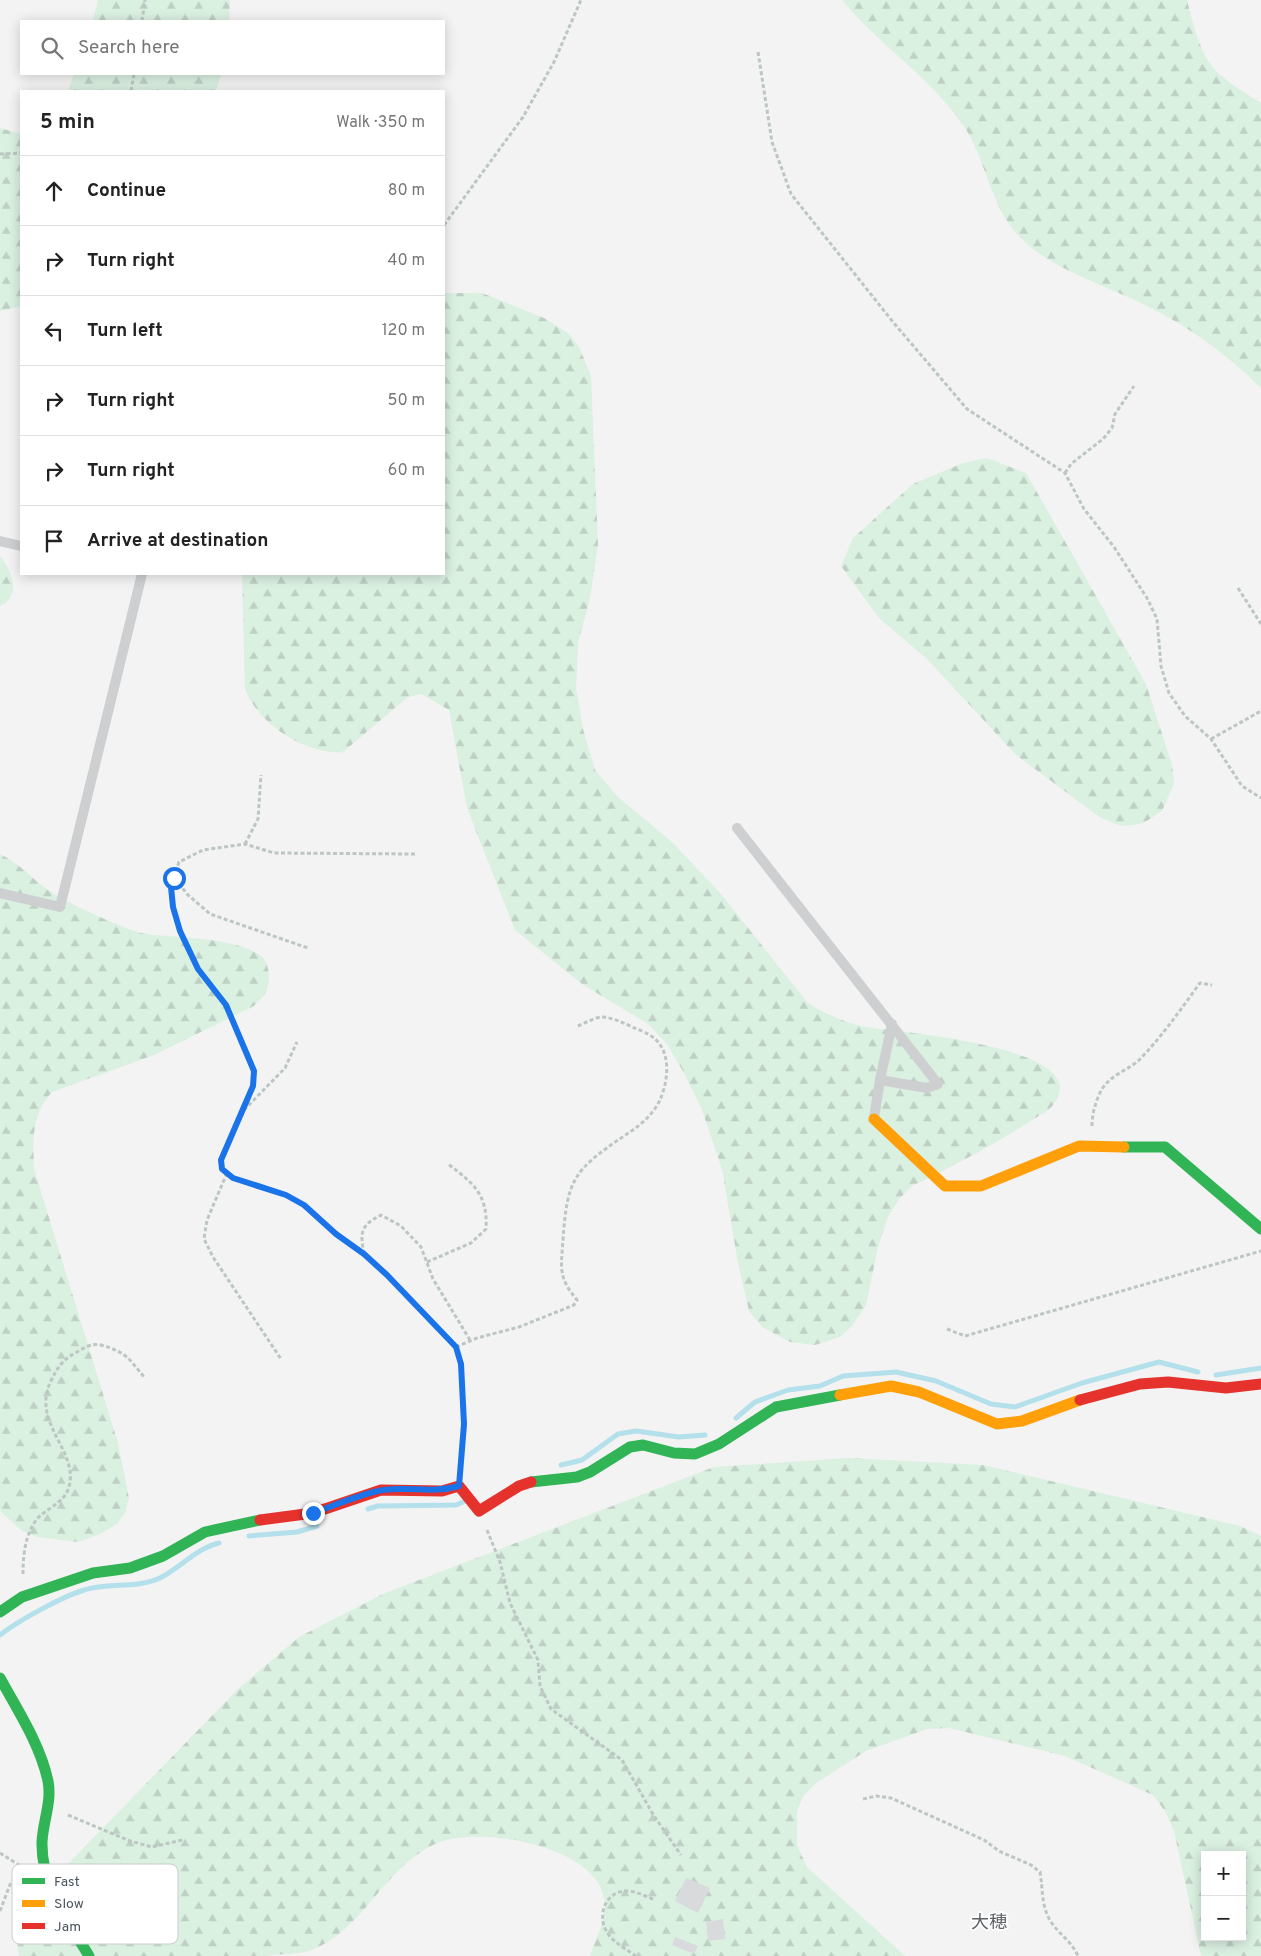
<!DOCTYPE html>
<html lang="en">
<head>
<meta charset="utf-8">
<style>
  body { margin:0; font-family:Overpass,"Noto Sans JP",sans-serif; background:#f2f2f2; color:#222 }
  .controls { position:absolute; right:15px; bottom:15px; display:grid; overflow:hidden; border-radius:0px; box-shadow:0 2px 12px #0003 }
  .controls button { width:45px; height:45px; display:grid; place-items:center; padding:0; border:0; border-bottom:1px solid #e0e0e0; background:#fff; color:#222; font:25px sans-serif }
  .stop { position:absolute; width:15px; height:15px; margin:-11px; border:4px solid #1a73e8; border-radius:50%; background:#fff }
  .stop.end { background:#1a73e8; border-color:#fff; box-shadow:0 1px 5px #0008 }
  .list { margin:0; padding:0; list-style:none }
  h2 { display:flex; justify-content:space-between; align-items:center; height:65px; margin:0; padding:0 20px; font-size:21px }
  h2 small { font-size:16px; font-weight:400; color:#767676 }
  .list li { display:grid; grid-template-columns:32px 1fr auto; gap:15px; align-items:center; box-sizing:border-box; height:70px; padding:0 20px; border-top:1px solid #e0e0e0 }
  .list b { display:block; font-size:19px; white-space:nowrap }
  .list em { font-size:16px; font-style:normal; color:#767676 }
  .icon { flex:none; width:28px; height:28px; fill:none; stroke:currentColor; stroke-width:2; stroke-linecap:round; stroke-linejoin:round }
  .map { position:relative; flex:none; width:1261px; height:1956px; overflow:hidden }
  .search { position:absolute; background:#fff; box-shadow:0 2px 12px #0003; left:20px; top:20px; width:425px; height:55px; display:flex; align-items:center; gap:12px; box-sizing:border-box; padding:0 18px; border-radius:0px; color:#767676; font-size:19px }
  .panel { position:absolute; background:#fff; box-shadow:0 2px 12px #0003; left:20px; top:90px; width:425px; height:485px; border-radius:0px }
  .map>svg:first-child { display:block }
  .forest { fill:url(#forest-firs); fill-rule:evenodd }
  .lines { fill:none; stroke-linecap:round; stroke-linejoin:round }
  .stream { stroke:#b3e0ea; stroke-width:5 }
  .building { fill:#d9dadc }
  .path { stroke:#bcc6c3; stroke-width:3; stroke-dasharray:4 2.5; stroke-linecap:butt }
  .lane { stroke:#cdcfd0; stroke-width:10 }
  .fast { stroke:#30b455; stroke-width:11 }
  .slow { stroke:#ff9f0a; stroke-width:11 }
  .jam { stroke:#e5322d; stroke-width:11 }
  .route { stroke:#1a73e8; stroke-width:6 }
  .labels { text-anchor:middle; stroke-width:4; stroke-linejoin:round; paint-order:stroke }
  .quarter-label { font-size:18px; fill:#5f6366; stroke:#fff }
  .key { fill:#fff; stroke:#c9cccf; stroke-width:1 }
  .key-label { font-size:14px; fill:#4b565e }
</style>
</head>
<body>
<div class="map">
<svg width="1261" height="1956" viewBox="0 0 1261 1956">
  <defs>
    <pattern id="forest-firs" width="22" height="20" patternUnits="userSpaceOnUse" patternTransform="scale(1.25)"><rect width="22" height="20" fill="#daf0e1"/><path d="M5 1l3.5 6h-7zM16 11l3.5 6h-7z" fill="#bdd0c3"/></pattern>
  </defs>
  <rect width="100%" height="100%" fill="#f3f3f3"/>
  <g class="forest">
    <path d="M98 0H230L229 21H93Z"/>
    <path d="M842 0H1187C1191 17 1199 48 1209 62 1221 80 1243 91 1261 103V388C1224 352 1191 328 1145 305 1107 286 1058 271 1027 244 990 213 989 163 963 125 930 77 879 45 842 0Z"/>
    <path d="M74 74H221L216 91H68Z"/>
    <path d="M0 128 21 134V306L0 311Z"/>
    <path d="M444 293H482L544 318 568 333 579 347 591 376 598 545 590 598 578 643 576 688 583 729 595 770 617 796 672 842 721 894 807 1002C824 1014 846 1023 866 1027 894 1032 1100 1046 1053 1105 1048 1112 1038 1116 1032 1120 994 1145 953 1166 912 1186L899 1199 888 1217 878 1247 866 1305 852 1326 840 1337 815 1345 790 1342 762 1327 749 1311 738 1263 722 1169 702 1110 684 1073 667 1044 648 1024 582 984 515 930 467 808 449 710 421 694 408 697 343 752C306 755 258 724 245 689L242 574H444Z"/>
    <path d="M987 458 1026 473 1146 684 1172 765 1174 784 1162 811 1145 822 1134 825 1121 826 1101 818 1016 755 928 660 879 618 841 566 853 538 913 484 963 463Z"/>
    <path d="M0 556C11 570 23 595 0 606Z"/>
    <path d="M0 854C18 863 30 876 45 888 62 901 125 930 146 934 177 938 236 937 261 956 271 964 271 985 264 995 261 999 257 1003 254 1006L154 1055 52 1092C31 1115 33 1140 34 1169L118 1443 129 1498 125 1513 117 1524 100 1534 78 1542 37 1537 22 1531 0 1511Z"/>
    <path d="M849 1458 983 1465 1240 1526 1261 1536V1956H1201L1174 1831 1165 1811 1153 1795 1065 1756 949 1728 927 1729 866 1751 816 1783 804 1795 797 1811V1845L807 1867 905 1956H590C596 1937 610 1914 603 1894 589 1844 476 1825 435 1844 382 1869 363 1932 309 1951 296 1955 282 1953 268 1956H19C14 1937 23 1920 30 1903L238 1689 299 1637 385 1593 714 1467ZM1205 1855H1242V1937H1205Z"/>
  </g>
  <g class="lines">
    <g class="stream">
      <path d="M1216 1375 1261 1368"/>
      <path d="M736 1418 755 1402 788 1390 820 1386 843 1376 896 1372 936 1381 991 1404 1015 1407 1082 1383 1159 1362 1198 1372"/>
      <path d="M561 1465 582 1460 618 1434 636 1431 679 1437 705 1435"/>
      <path d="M368 1509 378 1506 456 1505 463 1502"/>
      <path d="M249 1536 297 1532 317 1526"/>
      <path d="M0 1635C18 1621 61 1597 84 1590 108 1582 136 1589 160 1578 180 1568 197 1548 219 1543"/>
    </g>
  </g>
  <g class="building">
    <path d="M686 1878 710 1888 698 1913 675 1901Z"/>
    <path d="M723 1919 725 1939 708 1941 706 1922Z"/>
    <path d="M675 1937 698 1946 694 1954 672 1945Z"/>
  </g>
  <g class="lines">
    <g class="path">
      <path d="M142 21 145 0"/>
      <path d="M758 52 772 142 791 194 893 322 967 409 1065 473 1084 509 1114 547 1147 598 1157 619 1161 666 1169 693 1185 716 1211 739 1242 786 1261 798"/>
      <path d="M131 91 134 74"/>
      <path d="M0 154 21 153"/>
      <path d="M444 225 523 117 554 62 581 0"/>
      <path d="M1065 473 1071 464 1103 439 1112 428 1115 414 1134 386"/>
      <path d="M1238 588 1261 624"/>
      <path d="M1211 739 1261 711"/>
      <path d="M245 844 258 819 261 775"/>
      <path d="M415 854 274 853 245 844 203 850 179 862 171 887 173 907 180 931 198 969 226 1005 254 1071 253 1086 221 1159 222 1169 233 1178 285 1195 304 1205 336 1234 364 1254 387 1275 456 1347 461 1364 464 1424 462 1466"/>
      <path d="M175 878 187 894 210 914 308 948"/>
      <path d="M244 1110 285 1068 297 1042"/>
      <path d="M1092 1126C1092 1113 1096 1100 1102 1089 1111 1075 1126 1071 1138 1061 1162 1037 1180 1010 1200 983L1212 985"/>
      <path d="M227 1173 207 1220 204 1239 213 1257 281 1359"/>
      <path d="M364 1254C360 1232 360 1226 381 1215L401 1226 421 1247 433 1279 470 1340"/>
      <path d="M427 1262 471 1243 486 1229C488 1194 473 1183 448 1164"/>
      <path d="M947 1329 965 1336 1261 1251"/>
      <path d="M456 1347 477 1338 519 1327 574 1305 577 1300C558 1277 561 1269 563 1240 567 1179 574 1170 624 1136 638 1127 651 1117 659 1102 668 1083 672 1054 655 1039 649 1033 639 1030 632 1027 622 1022 613 1018 603 1017 595 1017 585 1023 578 1026"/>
      <path d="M487 1530 500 1562 510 1603 538 1660 540 1686 551 1709 622 1760 654 1816 681 1855"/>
      <path d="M23 1574C23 1556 25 1534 37 1519 47 1508 64 1503 69 1487 79 1451 32 1424 50 1383 55 1372 60 1363 70 1356 79 1351 91 1342 101 1345 128 1353 128 1358 145 1378"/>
      <path d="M863 1799 876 1796 891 1798 984 1840 999 1851 1031 1865 1040 1872C1043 1890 1041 1906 1051 1922 1059 1934 1072 1942 1078 1956"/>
      <path d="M68 1815 130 1841 152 1847 182 1840"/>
      <path d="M0 1853 22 1867"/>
      <path d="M0 1911 11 1882 24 1869"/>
      <path d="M636 1956C627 1950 615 1943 609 1935 595 1918 605 1889 629 1891 638 1892 647 1897 655 1900"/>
    </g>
    <g class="lane">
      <path d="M0 541 21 546"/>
      <path d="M737 828 938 1084 927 1088 880 1080 874 1118"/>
      <path d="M0 893 60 907 142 574"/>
      <path d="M880 1080 892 1024"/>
    </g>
    <g class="fast">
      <path d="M1124 1147H1165L1261 1229"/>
      <path d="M531 1482 577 1477 590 1472 630 1447 643 1445 674 1453 695 1454 719 1444 776 1407 840 1395"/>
      <path d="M0 1612 22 1597 93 1573 130 1568 163 1556 205 1532 260 1520"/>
      <path d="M0 1678C18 1711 40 1744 48 1781 52 1802 43 1821 42 1842 41 1885 68 1921 89 1956"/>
    </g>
    <g class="slow">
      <path d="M874 1119 945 1186H981L1079 1146 1124 1147"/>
      <path d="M840 1395 891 1386 919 1392 997 1424 1022 1421 1080 1400"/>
    </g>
    <g class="jam">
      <path d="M1080 1400 1140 1384 1168 1382 1226 1388 1261 1384"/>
      <path d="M260 1520 313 1513 381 1490 442 1491 459 1486 479 1511 519 1486 531 1482"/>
    </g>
  </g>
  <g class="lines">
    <path class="route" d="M174 878 171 887 173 907 180 931 198 969 226 1005 254 1071 253 1086 221 1160 222 1169 233 1178 286 1195 304 1205 336 1234 364 1254 387 1275 456 1347 461 1364 464 1424 459 1486C432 1494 410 1486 383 1490 360 1494 336 1505 313 1513"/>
  </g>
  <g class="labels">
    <g class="quarter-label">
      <text x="989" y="1928">大穂</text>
    </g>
  </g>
  <rect x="12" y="1864" width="166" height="80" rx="8" class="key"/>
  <rect x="22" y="1878" width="23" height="6" fill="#30b455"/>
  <rect x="22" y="1900" width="23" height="7" fill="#ff9f0a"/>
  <rect x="22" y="1923" width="23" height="6" fill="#e5322d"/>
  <g class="key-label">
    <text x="54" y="1886">Fast</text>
    <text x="54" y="1908">Slow</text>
    <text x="54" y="1931">Jam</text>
  </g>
</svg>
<div class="controls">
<button>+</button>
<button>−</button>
</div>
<div class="stop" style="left:174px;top:878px"></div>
<div class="stop end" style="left:313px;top:1513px"></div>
<div class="search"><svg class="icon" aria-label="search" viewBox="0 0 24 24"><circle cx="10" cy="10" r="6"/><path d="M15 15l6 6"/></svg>Search here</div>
<section class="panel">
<h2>5 min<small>Walk · 350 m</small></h2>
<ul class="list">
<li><svg class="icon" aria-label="ahead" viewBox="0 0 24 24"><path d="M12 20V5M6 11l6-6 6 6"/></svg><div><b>Continue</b></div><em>80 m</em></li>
<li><svg class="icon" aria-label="right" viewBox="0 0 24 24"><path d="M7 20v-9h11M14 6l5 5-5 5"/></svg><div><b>Turn right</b></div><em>40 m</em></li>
<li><svg class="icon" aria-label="left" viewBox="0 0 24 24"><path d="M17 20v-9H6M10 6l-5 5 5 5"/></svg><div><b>Turn left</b></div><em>120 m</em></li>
<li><svg class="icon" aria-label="right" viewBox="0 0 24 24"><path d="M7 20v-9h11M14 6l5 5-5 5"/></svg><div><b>Turn right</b></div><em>50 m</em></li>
<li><svg class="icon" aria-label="right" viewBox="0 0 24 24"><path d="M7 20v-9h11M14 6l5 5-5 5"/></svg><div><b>Turn right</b></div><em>60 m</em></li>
<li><svg class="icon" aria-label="arrive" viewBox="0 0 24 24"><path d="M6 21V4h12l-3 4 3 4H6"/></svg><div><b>Arrive at destination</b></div></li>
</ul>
</section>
</div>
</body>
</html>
